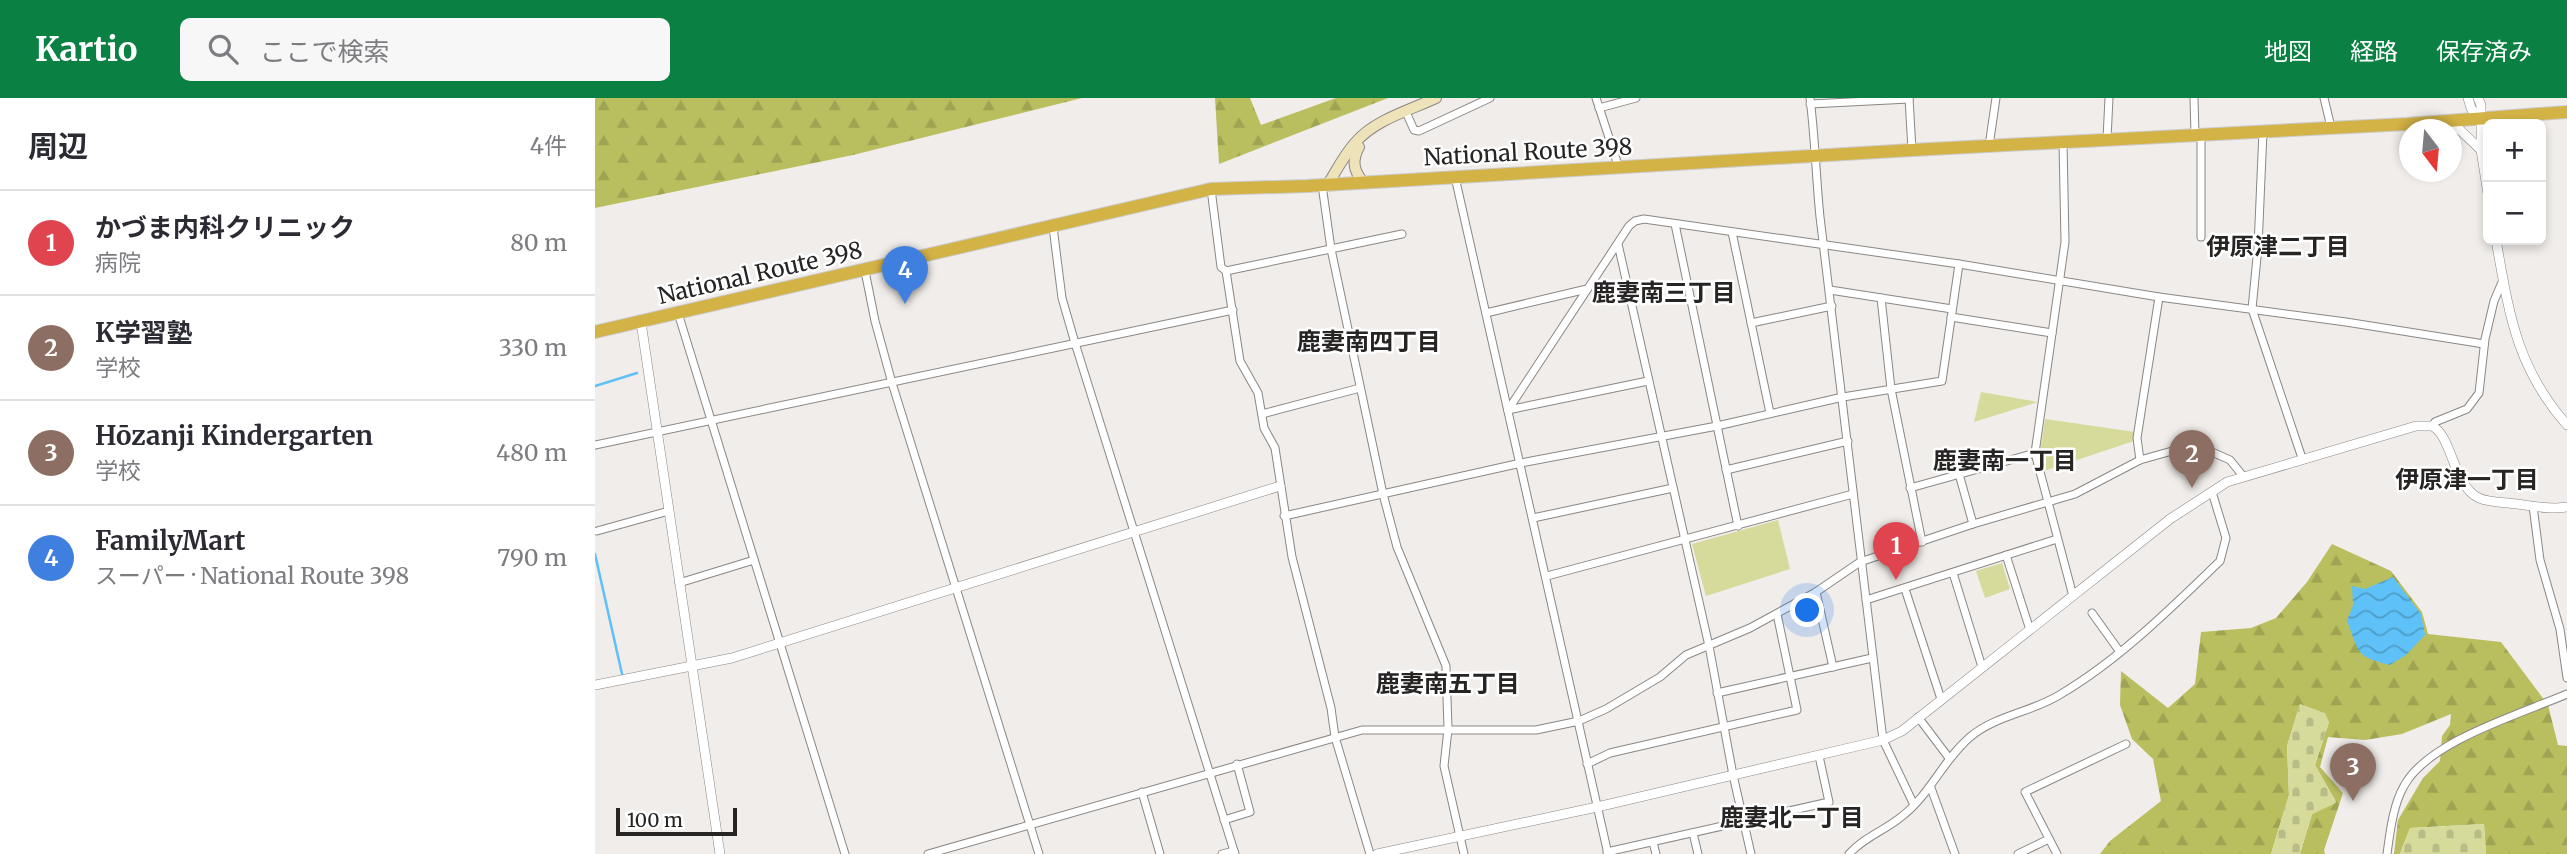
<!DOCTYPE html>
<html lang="ja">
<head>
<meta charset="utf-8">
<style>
  body { margin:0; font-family:Merriweather,"Noto Sans JP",serif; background:#f7f7f7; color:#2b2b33 }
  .controls { position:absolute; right:21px; top:21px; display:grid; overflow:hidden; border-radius:10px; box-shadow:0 4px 10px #0003 }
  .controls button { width:63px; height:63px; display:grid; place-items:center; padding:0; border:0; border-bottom:2px solid #e1e1e2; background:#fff; color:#2b2b33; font:35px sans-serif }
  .compass { position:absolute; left:1804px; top:21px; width:63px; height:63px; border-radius:50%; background:#fff; box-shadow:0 4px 10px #0003; rotate:164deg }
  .scale { position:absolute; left:21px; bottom:18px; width:121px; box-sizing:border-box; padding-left:7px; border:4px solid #272524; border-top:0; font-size:19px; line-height:24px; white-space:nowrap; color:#272524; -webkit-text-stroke:5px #fff; paint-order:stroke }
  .you { position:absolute; left:1213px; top:513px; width:24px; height:24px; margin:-18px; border:5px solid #fff; border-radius:50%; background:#1a73e8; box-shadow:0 0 0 10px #1a73e833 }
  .badge { display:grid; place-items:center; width:46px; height:46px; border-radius:50%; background:#0b8043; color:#fff; font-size:23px; font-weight:700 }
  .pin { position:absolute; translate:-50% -58px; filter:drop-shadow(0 2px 4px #0008) }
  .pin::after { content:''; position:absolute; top:37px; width:24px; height:21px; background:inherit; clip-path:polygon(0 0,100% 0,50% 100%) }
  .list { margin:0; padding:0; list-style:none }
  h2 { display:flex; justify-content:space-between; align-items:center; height:91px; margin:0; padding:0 28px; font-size:30px }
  h2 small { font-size:23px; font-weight:400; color:#7c7c81 }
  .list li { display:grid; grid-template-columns:46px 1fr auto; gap:21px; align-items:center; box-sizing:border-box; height:105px; padding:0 28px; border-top:2px solid #e1e1e2 }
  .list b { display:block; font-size:26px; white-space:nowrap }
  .list p { margin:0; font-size:23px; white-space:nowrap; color:#7c7c81 }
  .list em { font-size:23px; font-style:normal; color:#7c7c81 }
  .icon { flex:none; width:38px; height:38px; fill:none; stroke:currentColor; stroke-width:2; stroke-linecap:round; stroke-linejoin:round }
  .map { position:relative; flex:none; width:1972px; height:756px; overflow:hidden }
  header { display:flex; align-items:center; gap:42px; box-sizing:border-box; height:98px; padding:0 35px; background:#0b8043; color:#fff }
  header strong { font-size:33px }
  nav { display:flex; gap:38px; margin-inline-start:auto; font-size:24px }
  .search { width:490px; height:63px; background:#f7f7f7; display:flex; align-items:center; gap:18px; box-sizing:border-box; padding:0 24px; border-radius:10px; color:#7c7c81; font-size:26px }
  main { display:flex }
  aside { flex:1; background:#fff }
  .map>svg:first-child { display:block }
  .green { fill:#d6db9c }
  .forest { fill:url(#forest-firs) }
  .cemetery { fill:url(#cemetery-stones) }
  .water { fill:url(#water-waves) }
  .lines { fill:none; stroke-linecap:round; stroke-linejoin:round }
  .stream { stroke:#5ec1f7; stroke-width:2.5 }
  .minor-casing { stroke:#8a8784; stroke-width:9 }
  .tertiary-casing { stroke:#8a8784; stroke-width:10 }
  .secondary-casing { stroke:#8a8784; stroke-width:12 }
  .trunk-casing { stroke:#cbcbca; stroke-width:14 }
  .minor { stroke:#fff; stroke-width:7 }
  .tertiary { stroke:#fff; stroke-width:9 }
  .secondary { stroke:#eee2b9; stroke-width:10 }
  .trunk { stroke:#d3b246; stroke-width:12 }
  .labels { text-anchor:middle; stroke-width:5; stroke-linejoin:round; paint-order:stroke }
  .street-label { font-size:23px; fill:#272524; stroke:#fff }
  .neighbourhood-label { font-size:24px; font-weight:bold; fill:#272524; stroke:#fff }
</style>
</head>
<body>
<header>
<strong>Kartio</strong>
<div class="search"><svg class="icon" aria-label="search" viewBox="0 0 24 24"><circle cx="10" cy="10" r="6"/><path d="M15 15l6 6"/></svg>ここで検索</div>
<nav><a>地図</a><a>経路</a><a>保存済み</a></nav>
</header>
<main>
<aside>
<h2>周辺<small>4件</small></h2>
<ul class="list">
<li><span class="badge" style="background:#e0444e">1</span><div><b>かづま内科クリニック</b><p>病院</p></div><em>80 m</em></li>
<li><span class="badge" style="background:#8d6e63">2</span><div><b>K学習塾</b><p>学校</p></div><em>330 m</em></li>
<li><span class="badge" style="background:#8d6e63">3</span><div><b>Hōzanji Kindergarten</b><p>学校</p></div><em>480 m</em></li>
<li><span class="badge" style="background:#3f7fe0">4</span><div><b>FamilyMart</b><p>スーパー · National Route 398</p></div><em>790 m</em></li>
</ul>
</aside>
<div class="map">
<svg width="1972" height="756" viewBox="0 0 1972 756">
  <defs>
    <pattern id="forest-firs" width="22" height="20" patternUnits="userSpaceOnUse" patternTransform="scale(1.75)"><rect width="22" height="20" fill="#b9bf5f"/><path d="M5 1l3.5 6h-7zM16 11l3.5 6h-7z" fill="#9fa452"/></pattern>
    <pattern id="cemetery-stones" width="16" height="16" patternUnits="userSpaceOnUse" patternTransform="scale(1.75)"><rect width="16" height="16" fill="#d6db9c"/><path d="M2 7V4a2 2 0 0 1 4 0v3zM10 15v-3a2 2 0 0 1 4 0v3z" fill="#b8bc86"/></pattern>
    <pattern id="water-waves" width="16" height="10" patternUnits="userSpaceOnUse" patternTransform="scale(1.75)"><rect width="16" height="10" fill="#5ec1f7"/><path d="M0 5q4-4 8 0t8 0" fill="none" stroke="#4e9dc8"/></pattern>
  </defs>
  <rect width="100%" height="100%" fill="#f0edea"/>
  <g class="green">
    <path d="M1386 294 1443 304 1379 324Z"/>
    <path d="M1450 321 1540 334 1539 343 1449 373 1445 355Z"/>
    <path d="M1183 422 1195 471 1111 498 1097 446Z"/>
    <path d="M1407 465 1415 491 1390 500 1381 473Z"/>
  </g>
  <g class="forest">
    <path d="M0 0H487L258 57 0 110Z"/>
    <path d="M620 0H655L666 27 741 0H793L624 66Z"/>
    <path d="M1737 446 1796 473 1827 514 1833 536 1906 544 1953 607 1963 647 1972 648V756H1891L1889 726 1815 730 1805 756H1799L1803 722 1828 680 1845 663 1847 638 1855 627 1856 616 1807 636 1770 642 1733 639 1725 669 1748 695 1729 752 1730 756H1705L1717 716 1741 704 1720 667 1734 624 1705 606 1692 648 1694 697 1676 756H1505L1515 743 1566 703 1558 661 1537 641 1525 607 1526 573 1573 610 1600 586 1606 534 1656 530 1681 520 1712 484Z"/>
  </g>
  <g class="cemetery">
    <path d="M1705 606 1730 615 1734 624 1720 667 1741 705 1717 716 1705 756H1676L1694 697 1692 648Z"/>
    <path d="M1889 726 1891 756H1805L1815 730Z"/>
  </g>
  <path class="water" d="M1798 479 1826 516 1830 537 1811 557 1795 567C1760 558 1765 556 1752 523L1758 507 1757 488 1770 491Z"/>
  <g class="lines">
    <g class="stream">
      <path d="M0 288 42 275"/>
      <path d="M0 456 27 576"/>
    </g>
    <g class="minor-casing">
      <g id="minor">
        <path d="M1001 0 1024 70"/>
        <path d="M1215 0C1220 40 1221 79 1225 119L1288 642 1319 707"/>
        <path d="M1314 0 1317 52"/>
        <path d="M1599 0 1600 37"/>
        <path d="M1729 0 1736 29"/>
        <path d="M1215 6 1314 1"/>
        <path d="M1004 10 1041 0"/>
        <path d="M811 14 819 32 824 33 895 0"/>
        <path d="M1668 33 1663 149 1657 211 1707 360"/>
        <path d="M1512 41 1514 0"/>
        <path d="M1468 44 1470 144 1440 355 1478 498"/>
        <path d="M1394 48 1401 0"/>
        <path d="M860 79 1013 756"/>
        <path d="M727 87 736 151 788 396 802 449 851 568 853 631 849 668 869 756"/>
        <path d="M616 91 626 169 631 173 645 263 663 295 669 330 680 350 697 459 736 610 740 639 775 756"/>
        <path d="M1080 126 1143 428"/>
        <path d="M458 129 467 200 480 245 640 756"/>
        <path d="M1137 134 1175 315"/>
        <path d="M1606 139V37"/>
        <path d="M1023 146 1114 548 1138 677 1156 756"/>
        <path d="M270 173 280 223 297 285 444 756"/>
        <path d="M631 173 807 136"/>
        <path d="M1235 192 1357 211"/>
        <path d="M1286 200 1296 291 1327 444"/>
        <path d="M83 215 250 756"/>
        <path d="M891 215 992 191"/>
        <path d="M1356 219 1457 235"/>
        <path d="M1156 225 1237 208"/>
        <path d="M913 312 1034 128 1040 123 1049 121 1364 166 1564 199 1751 224 1889 246"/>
        <path d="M913 312 1053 283"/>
        <path d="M667 316 765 290"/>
        <path d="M1837 328 1840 324 1872 311 1884 295 1890 241 1899 203 1908 182"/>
        <path d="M0 347 638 212"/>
        <path d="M1545 362 1542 340 1564 199"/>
        <path d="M1131 372 1253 343"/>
        <path d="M1364 376 1378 426"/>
        <path d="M1315 390 1440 355"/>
        <path d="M1938 408 1945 462 1965 531 1972 580"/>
        <path d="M689 418 926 365 1122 328 1248 299 1347 283 1364 166"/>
        <path d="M938 420 1078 390"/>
        <path d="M2 433 74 413"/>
        <path d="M1411 457 1435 532"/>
        <path d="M1358 475 1387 569"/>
        <path d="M952 478 1258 396"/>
        <path d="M84 485 159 462"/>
        <path d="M1310 491 1346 601"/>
        <path d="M1221 494 1238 569"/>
        <path d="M1271 502 1462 441"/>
        <path d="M1497 515 1525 554"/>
        <path d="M1122 595 1277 560"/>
        <path d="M1323 619 1354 660"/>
        <path d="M992 666 1015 655 1202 612 1182 516"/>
        <path d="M1336 690 1360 756"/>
        <path d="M547 694 565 756"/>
        <path d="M629 722 655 714 642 666"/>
        <path d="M1098 735 1103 756"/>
        <path d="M1058 744 1061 756"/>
        <path d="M1012 754 1234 704 1224 658"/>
        <path d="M333 756 767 632H941L984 623 1011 611 1065 579 1091 557 1155 530 1221 494 1265 464 1378 426 1480 396 1545 362 1577 353 1591 351 1617 354 1635 362 1648 378"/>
        <path d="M627 756 639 753"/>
        <path d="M1254 756C1269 739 1289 733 1306 719 1335 697 1348 662 1375 639 1401 617 1438 614 1466 596 1525 561 1576 510 1625 463L1631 440 1617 394"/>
        <path d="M1423 756 1454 741"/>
        <path d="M1462 756 1430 694 1531 646"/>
        <path d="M1792 756C1795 734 1798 707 1809 688 1833 643 1926 616 1972 596"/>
      </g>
    </g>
    <g class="tertiary-casing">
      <g id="tertiary">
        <path d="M1873 0 1876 10 1884 21"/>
        <path d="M1883 0 1886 7V52L1893 96"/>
        <path d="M1845 26 1865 32 1885 51"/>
        <path d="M1901 142C1914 215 1921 269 1972 327"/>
        <path d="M46 224 125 756"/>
        <path d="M0 587 137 560 685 388"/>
        <path d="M782 756 1002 709 1288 642 1307 633 1575 421 1632 384 1821 328H1837C1857 337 1858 388 1884 400 1895 405 1910 404 1922 406 1938 408 1957 412 1972 409"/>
      </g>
    </g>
    <g class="secondary-casing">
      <g id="secondary">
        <path d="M764 49C757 62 758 72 768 84"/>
        <path d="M733 86C742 72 749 57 760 45 779 22 815 12 841 0"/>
      </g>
    </g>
    <g class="trunk-casing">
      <path id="trunk" d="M0 234 616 91 712 88 1317 52 1812 26 1972 14"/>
    </g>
    <use href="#minor" class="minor"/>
    <use href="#tertiary" class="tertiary"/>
    <use href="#secondary" class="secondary"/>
    <use href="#trunk" class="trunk"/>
  </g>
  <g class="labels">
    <g class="street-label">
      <text transform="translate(933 54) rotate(-3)" y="8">National Route 398</text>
      <text transform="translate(165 175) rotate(-13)" y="8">National Route 398</text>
    </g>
    <g class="neighbourhood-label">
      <text x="1683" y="157">伊原津二丁目</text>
      <text x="1069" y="203">鹿妻南三丁目</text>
      <text x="774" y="252">鹿妻南四丁目</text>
      <text x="1410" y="371">鹿妻南一丁目</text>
      <text x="1872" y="390">伊原津一丁目</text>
      <text x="853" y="594">鹿妻南五丁目</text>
      <text x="1197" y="728">鹿妻北一丁目</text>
    </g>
  </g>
</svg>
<div class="controls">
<button>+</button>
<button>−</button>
</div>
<svg class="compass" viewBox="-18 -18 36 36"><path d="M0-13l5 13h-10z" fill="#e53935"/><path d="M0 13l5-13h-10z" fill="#7c7c81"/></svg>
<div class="scale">100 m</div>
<div class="you"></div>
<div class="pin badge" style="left:1301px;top:482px;background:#e0444e">1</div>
<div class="pin badge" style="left:1597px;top:390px;background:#8d6e63">2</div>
<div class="pin badge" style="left:1758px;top:703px;background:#8d6e63">3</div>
<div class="pin badge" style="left:310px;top:206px;background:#3f7fe0">4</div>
</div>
</main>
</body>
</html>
